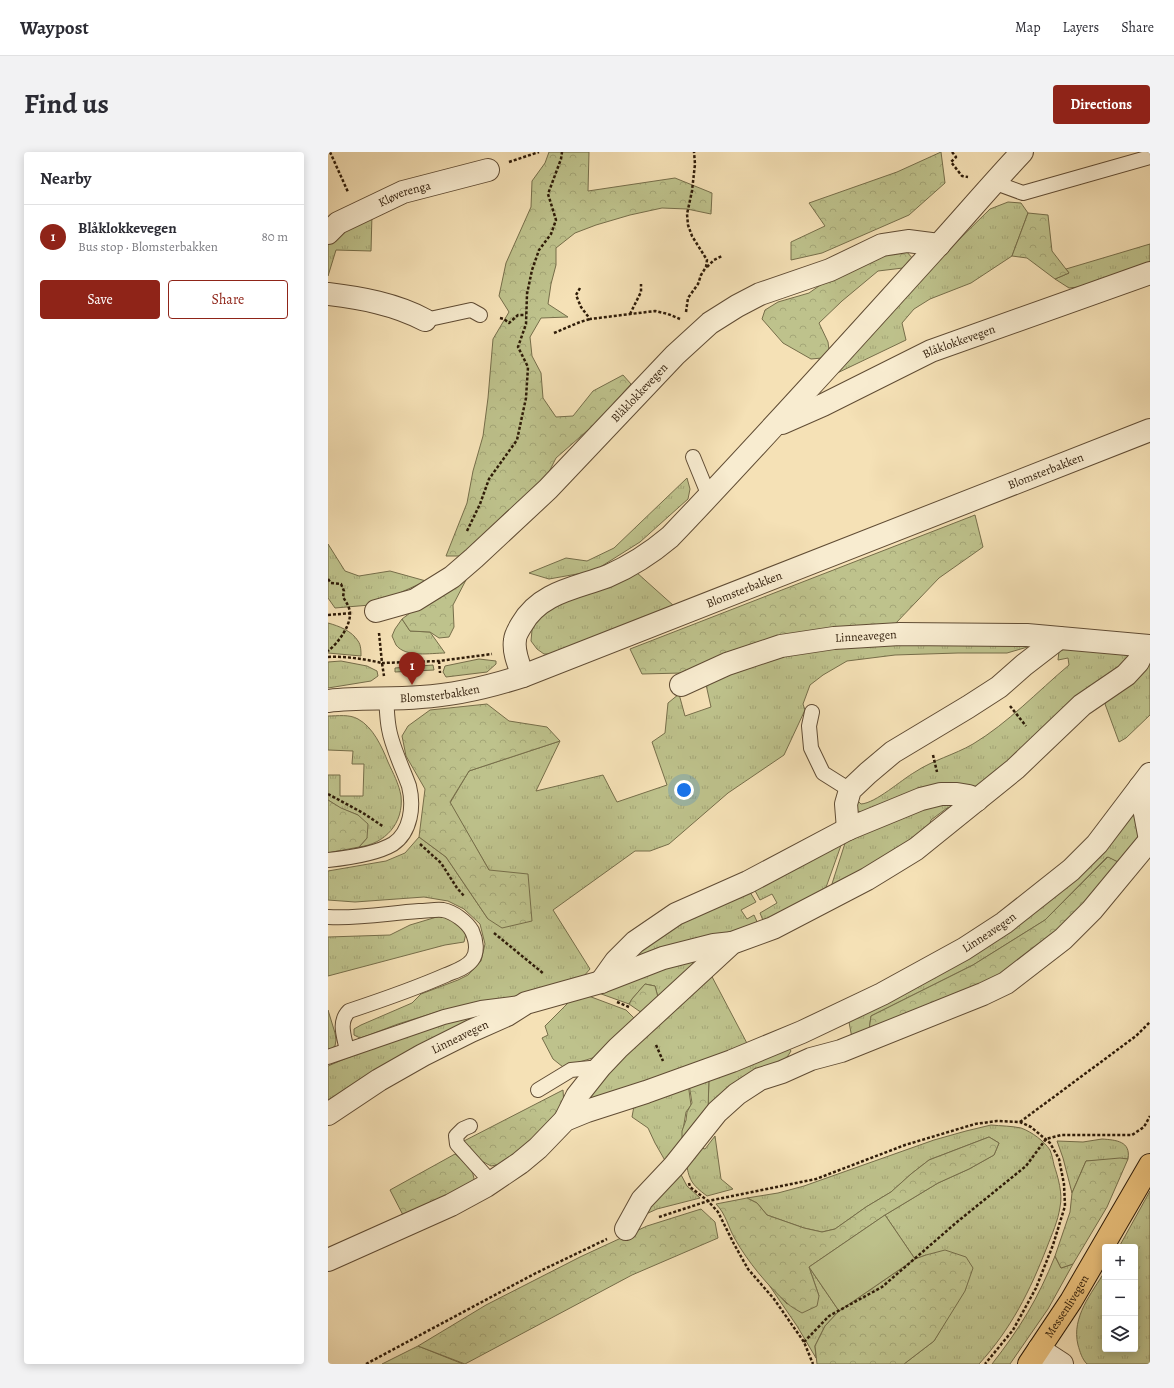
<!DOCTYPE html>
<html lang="en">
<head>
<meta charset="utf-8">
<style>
  body { margin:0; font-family:Alegreya,serif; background:#f2f2f3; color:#2b2b33 }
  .controls { position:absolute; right:12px; bottom:12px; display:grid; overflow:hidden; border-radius:4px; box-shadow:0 2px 10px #0003 }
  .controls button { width:36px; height:36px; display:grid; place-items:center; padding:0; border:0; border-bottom:1px solid #e1e1e2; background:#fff; color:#2b2b33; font:20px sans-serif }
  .you { position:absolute; left:356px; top:638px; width:14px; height:14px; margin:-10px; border:3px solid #fff; border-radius:50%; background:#1a73e8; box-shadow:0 0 0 6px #1a73e833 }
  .badge { display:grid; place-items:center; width:26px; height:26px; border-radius:50%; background:#8f2418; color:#fff; font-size:13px; font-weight:700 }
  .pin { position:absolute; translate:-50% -33px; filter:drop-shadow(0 1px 2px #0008) }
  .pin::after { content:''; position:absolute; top:21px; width:14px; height:12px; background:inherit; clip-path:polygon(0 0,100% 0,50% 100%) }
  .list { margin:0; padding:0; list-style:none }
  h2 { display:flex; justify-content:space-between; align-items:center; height:52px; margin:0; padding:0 16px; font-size:17px }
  h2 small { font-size:13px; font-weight:400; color:#7c7c81 }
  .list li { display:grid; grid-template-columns:26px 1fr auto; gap:12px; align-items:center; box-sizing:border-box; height:64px; padding:0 16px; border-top:1px solid #e1e1e2 }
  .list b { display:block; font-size:15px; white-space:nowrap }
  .list p { margin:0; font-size:13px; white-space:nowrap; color:#7c7c81 }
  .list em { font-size:13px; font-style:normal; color:#7c7c81 }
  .actions { display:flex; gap:8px; padding:12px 16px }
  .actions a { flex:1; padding:9px 0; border:1px solid #8f2418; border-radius:4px; text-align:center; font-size:14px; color:#8f2418 }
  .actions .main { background:#8f2418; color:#fff }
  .icon { flex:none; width:22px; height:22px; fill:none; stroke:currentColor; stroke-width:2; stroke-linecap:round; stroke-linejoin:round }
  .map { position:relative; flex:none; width:822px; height:1212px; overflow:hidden; border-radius:4px }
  header { display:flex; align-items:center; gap:24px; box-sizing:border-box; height:56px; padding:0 20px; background:#fff; border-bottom:1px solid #e1e1e2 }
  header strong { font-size:19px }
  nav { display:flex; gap:22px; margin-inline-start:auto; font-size:14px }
  .intro { display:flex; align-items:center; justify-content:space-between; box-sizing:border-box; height:96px; padding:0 24px }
  h1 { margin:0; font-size:28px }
  .button { padding:10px 18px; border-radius:4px; background:#8f2418; color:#fff; font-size:14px; font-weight:700 }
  main { display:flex; gap:24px; padding:0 24px }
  aside { flex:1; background:#fff; border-radius:4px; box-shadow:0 2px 10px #0003 }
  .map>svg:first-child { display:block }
  .grass { fill:url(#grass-tufts); stroke:#766e4a }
  .forest { fill:url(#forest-crowns); stroke:#766e4a }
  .pitch { fill:#bec28c; stroke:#766e4a }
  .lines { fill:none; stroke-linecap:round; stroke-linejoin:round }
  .service-casing { stroke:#604c34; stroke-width:16 }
  .minor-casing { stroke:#604c34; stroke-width:24 }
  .tertiary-casing { stroke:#604c34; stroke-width:24 }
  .primary-casing { stroke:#2e1b08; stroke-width:24 }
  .path { stroke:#2e1b08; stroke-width:2.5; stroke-dasharray:3 2; stroke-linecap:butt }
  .service { stroke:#f8ecd0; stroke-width:14 }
  .minor { stroke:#f8ecd0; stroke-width:22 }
  .tertiary { stroke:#f8ecd0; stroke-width:22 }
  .primary { stroke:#eac07b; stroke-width:22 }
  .labels { text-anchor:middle; stroke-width:3; stroke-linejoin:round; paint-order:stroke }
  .street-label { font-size:12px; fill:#2e1b08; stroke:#f8ecd0 }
</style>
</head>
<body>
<header>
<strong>Waypost</strong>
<nav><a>Map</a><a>Layers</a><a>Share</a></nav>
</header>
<div class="intro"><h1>Find us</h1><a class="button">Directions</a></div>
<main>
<aside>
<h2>Nearby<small></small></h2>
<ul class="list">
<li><span class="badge">1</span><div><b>Blåklokkevegen</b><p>Bus stop · Blomsterbakken</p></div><em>80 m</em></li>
</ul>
<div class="actions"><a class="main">Save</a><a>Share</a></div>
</aside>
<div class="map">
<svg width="822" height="1212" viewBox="0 0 822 1212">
  <defs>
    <pattern id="grass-tufts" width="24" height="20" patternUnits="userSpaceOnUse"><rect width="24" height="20" fill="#bec28c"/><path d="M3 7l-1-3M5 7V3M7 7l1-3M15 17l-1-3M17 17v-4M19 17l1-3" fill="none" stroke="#a4a677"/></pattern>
    <pattern id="forest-crowns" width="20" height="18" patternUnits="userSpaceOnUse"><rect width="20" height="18" fill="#bec28c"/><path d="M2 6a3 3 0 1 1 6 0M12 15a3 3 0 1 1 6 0" fill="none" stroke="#a4a677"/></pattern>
  </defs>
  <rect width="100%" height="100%" fill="#f5e1b6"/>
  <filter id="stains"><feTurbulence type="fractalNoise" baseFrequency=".005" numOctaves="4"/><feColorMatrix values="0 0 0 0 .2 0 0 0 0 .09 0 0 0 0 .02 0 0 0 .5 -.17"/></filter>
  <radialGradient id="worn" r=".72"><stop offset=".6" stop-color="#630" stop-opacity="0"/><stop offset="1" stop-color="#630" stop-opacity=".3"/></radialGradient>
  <g class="grass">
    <path d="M680 50 693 51 700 61 684 104 643 131 602 147 586 157 574 171 578 188 503 224 604 114 662 57Z"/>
    <path d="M44 62 43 99 8 98 0 124V85Z"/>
    <path d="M822 92V113L760 134 741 136 727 127 741 121 738 117Z"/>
    <path d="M359 326 362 337 360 347 312 390 266 419 221 427 201 421 238 406 259 409 286 396Z"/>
    <path d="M0 392 17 419 31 424 62 419 98 429 56 448 42 453 7 456 0 446Z"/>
    <path d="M308 420 346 454 225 502H216L209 497 203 489 204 478 209 468 223 454Z"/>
    <path d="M74 467 82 479 102 480 117 501C103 501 78 506 68 493 67 490 65 487 64 484L67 477Z"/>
    <path d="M0 471C11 474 24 479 30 489 33 493 33 499 33 504L0 501Z"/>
    <path d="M546 487 703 494 679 501H630L567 503 519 509 495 523 482 533 475 552 477 558 456 603 400 641 341 692 322 699H307L225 758 262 817 249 832 204 845 112 859 70 872 41 883 32 886 26 883V877L33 873 84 851 93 842 130 828 140 823 153 809 157 792 152 772 136 757 120 749 96 745 27 750 0 748V719L58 709 77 701 91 685 118 705 160 767 161 718 122 651 141 619 232 589 208 639 275 623 289 650 339 633 324 590 337 581 340 551 351 542 357 564 383 555 377 528 423 509Z"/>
    <path d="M743 495 806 501 790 521 650 639 535 660 528 659 529 648 533 652C548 651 573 628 587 620 605 608 626 603 645 592 680 571 709 540 741 513L740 506 730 508 731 499Z"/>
    <path d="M151 507 168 509V512L159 520 118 525 115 520 117 514Z"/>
    <path d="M13 509 39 514 49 519 50 524 43 529 0 536V510Z"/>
    <path d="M822 509V563L798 586 791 590 777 552 780 548Z"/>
    <path d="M105 513 106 518 67 520V516Z"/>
    <path d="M0 564C10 564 21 562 30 567 45 575 54 595 60 610 65 621 71 632 73 644 76 671 57 692 31 695L39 686 30 663 12 656 0 648V623H12V644H35L36 612H24L25 599 0 598Z"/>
    <path d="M628 649 625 656H619L603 668 600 678 502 738 519 685 560 666Z"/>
    <path d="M807 663 813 688 794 712 779 705 717 768 645 813 543 864 541 878 524 886 520 865 601 823 799 665Z"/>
    <path d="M516 685 496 741 436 771 432 761 449 751 444 742 432 748 424 733Z"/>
    <path d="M419 735 428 750 413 758 419 767 426 763 431 774 313 810 302 801 316 789Z"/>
    <path d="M112 764 129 768 138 781 136 790 117 793 0 824V785L62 783 82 773Z"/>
    <path d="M377 802 331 849 327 834 317 832 304 847 301 852 265 839Z"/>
    <path d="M381 819 422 897 259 951 254 939Z"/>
    <path d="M258 843 298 858 308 868 271 904 235 915 225 907 214 886 220 883 217 874 247 844Z"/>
    <path d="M0 858 7 881 8 888 7 894 0 899Z"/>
    <path d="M160 860 0 954V914L75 882Z"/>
    <path d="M460 895 463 899 456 910 380 959 381 925Z"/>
    <path d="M360 931 363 953 358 960 355 978 354 993 339 1012 327 991 320 976 304 965 306 954Z"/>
    <path d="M663 973C673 974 684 974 693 976 704 980 716 989 722 998 724 1003 725 1008 726 1013 730 1025 735 1042 732 1055 730 1069 724 1082 719 1095 702 1139 683 1177 651 1212H576L606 1189 620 1165 598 1103 587 1107 557 1063 610 1031 641 1017 666 1003 671 991 661 985 601 1008 583 1022 563 1040 538 1055 507 1077 494 1080 476 1076 439 1063 429 1051 419 1046 450 1041 476 1034 606 988 638 979Z"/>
    <path d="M387 984 393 1027 405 1037 379 1044C363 1032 361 1028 358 1009L367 994 377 997Z"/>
    <path d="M774 987C788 988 803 989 800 1007L758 1009 744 1041 735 1006 729 989 755 990Z"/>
    <path d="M350 1017 359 1034 372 1046 329 1057 318 1062 317 1050Z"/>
    <path d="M822 1039V1212H759C754 1207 752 1200 750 1193 743 1165 764 1141 777 1119V1197H807V1095H791Z"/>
    <path d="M727 1104 733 1116 745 1112 720 1157 682 1212H664C692 1176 710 1147 727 1104Z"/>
    <path d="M481 1115 511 1159 497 1174 487 1194 488 1206 469 1174 439 1130 459 1152 491 1144Z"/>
    <path d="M90 1194 135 1212H54Z"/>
  </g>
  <g class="forest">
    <path d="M221 0H261L260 39 347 26 384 41 383 62 359 57 334 56 302 63 268 73 247 81 228 96V113L223 132 220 152 240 165 213 166 202 185 204 204 213 221 215 246 228 265 245 264 265 239 295 223 303 232 268 271 228 306 218 326 174 364 137 404H118L139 351 145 319 155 284 160 246 165 187 181 160 171 144 178 111 203 55 204 29 217 11Z"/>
    <path d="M613 0 617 31 581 63 494 101 463 108V90L497 74 481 51 569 20Z"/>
    <path d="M700 61 720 63 724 99 741 121 727 127 699 106 684 104Z"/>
    <path d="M578 99 586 108 575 116 550 119 514 149 491 171 500 190 501 198 494 206 483 207 455 191 434 167 437 158 450 150 481 141 514 118 543 105Z"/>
    <path d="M647 363 655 395 611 426 567 472 354 521 314 522 302 497Z"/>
    <path d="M139 426 125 453 126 475 121 485 111 486 102 480 82 479 74 467 90 455Z"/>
    <path d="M159 552 181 569 219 575 232 589 141 619 122 650 161 718 200 722 204 769 174 776 160 767 118 705 91 685 97 637 78 604 74 584 80 574 102 558Z"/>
    <path d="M0 648 13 656 30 663 40 672 39 686 31 695 0 701Z"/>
    <path d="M780 705 794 712 756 756 672 828 541 878 543 864 645 813 717 768Z"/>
    <path d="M317 832 327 834 331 849 314 861 301 852 304 847Z"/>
    <path d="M381 925 380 959 354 992V979L358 968 359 960 364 951 361 932Z"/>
    <path d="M235 938 236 953 223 975 179 1011 163 1014 150 1007 134 990Z"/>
    <path d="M661 985 671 991 666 1003 641 1017 610 1031 557 1063 481 1115 491 1144 489 1154 474 1161C469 1158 463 1155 459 1151 439 1133 420 1110 407 1087 400 1075 398 1062 388 1052L419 1046 429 1051 439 1063 476 1076 494 1080 507 1077 538 1055 563 1040 583 1022 601 1008Z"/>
    <path d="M127 1002C137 1011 147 1017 146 1031L76 1065 62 1038Z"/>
    <path d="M792 1006 800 1007 779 1055 745 1112 733 1116 727 1104 742 1060 744 1041 758 1009Z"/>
    <path d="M373 1057 387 1070 390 1086 304 1123 137 1212 90 1194 158 1153 252 1105 319 1074Z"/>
    <path d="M617 1098 638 1105 645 1116 637 1139 606 1189 576 1212H489L487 1194 497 1174 511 1159 587 1107 598 1103Z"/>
  </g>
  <path class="pitch" d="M557 1063 587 1107 511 1159 481 1115Z"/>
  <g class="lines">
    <g class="service-casing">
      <g id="service">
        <path d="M665 30 695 41 822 5"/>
        <path d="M97 168 143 158 152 163"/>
        <path d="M365 305 381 344"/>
        <path d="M484 560 481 574 483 596 495 621 522 638"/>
        <path d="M0 708C19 706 48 702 65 692 83 680 86 654 81 634 75 617 64 595 61 577 59 567 59 557 58 547"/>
        <path d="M0 765C30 767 61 761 91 759 99 759 108 757 115 758 126 760 139 770 144 779 148 788 150 800 144 808 138 816 127 819 118 823 86 837 54 848 21 859 10 870 16 884 19 898"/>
        <path d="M0 905 116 865 153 856 192 851"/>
        <path d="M210 938 243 918 272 915"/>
        <path d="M142 974 135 977 128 984 129 992 164 1031"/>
      </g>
    </g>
    <g class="minor-casing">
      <g id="minor">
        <path id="s1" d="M0 81 10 71 75 40 160 18"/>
        <path d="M0 142C33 146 67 152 97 168"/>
        <path id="s2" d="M454 271 495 253 603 199 822 121"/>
        <path id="s3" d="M48 459 87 448 124 425 146 406 220 337 347 203 382 171 409 154 432 142 502 118 554 93 580 89 611 93"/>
        <path d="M195 524C191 513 185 500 187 488 187 483 191 477 194 472 212 440 249 436 280 424 303 414 323 401 342 385 432 291 519 194 607 97 636 65 664 32 694 0"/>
        <path id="s4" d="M353 533 399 512 453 494 506 486 572 482 699 483 822 494"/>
        <path d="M812 635 822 688"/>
        <path d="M520 677 518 652 522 638 540 621 565 600 640 555 671 535 696 513 731 486"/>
        <path d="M273 830 288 809 307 790 348 762 420 730 520 677 593 647 613 642H629L641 644 649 648"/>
        <path id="s5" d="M0 962 51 928 95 903 143 879 179 863 198 851 273 830 335 806 386 793 404 791"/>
        <path d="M237 968 249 944 272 915 290 896 404 791 445 776 539 727 588 697 687 617 754 553 798 523 810 510 818 494"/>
        <path d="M298 1077 314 1048 346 1014 389 960 409 942 432 927 454 920 483 907 513 899 655 842 678 831 735 787 764 758 822 688"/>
        <path id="s6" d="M0 1108 123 1053 158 1034 192 1011 210 996 237 968 259 959 318 940 404 909 474 880 554 842 636 797 676 771 743 718 769 692 822 622"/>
        <path d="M711 1197 734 1212"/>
      </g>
    </g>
    <g class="tertiary-casing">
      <g id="tertiary">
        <path id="s7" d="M0 549C31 545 62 548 93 545 128 543 161 535 195 524L822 278"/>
      </g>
    </g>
    <g class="primary-casing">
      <g id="primary">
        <path id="s8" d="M701 1212 743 1149 822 1013"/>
      </g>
    </g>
    <g class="path">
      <path d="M2 0 20 40"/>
      <path d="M624 0 628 5 623 10 634 24 640 25"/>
      <path d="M181 10 211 0"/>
      <path d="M379 115 386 108 394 104"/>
      <path d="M252 136 248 143 253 155 262 167 327 159 340 162 352 167"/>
      <path d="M358 160 360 146 370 132 373 123 378 115 379 108 364 84 360 73 359 62 364 39 367 12 366 0"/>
      <path d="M302 162 313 140V132"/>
      <path d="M172 166 176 167 181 171 190 163H198"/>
      <path d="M226 181 252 170 262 167"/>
      <path d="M139 379 152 352 161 327 189 288 198 246 200 215 190 195 198 172 199 142 204 118 211 98 223 82 228 68 220 42 233 7 234 0"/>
      <path d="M0 427 3 431 13 432 16 439 15 445C18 450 21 454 22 460 23 474 10 491 0 499"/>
      <path d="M0 463 25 461"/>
      <path d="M51 481 54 511 111 509 164 502"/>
      <path d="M0 505C18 504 36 507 54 511L56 524"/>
      <path d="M111 509 112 521"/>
      <path d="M682 554 698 574"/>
      <path d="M605 603 609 620"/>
      <path d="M0 642 35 661 56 675"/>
      <path d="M92 692 113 711 129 736 136 744"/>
      <path d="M166 781 216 822"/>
      <path d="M289 850 301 855"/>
      <path d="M328 893 335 909"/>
      <path d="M692 970 808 884 822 870"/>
      <path d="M361 1031 362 1035 380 1049 390 1060 406 1092 420 1117 446 1147 476 1190 485 1212"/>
      <path d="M331 1065 380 1049 488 1027 577 993 647 972 669 969 692 970 703 975 722 991 731 1007 736 1032 737 1054 725 1093 708 1136 685 1178 657 1212"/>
      <path d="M476 1190 501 1164 554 1135 629 1070 698 1014 718 987 733 983H804L816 975 822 964"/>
      <path d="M38 1212 208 1121 279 1087"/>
    </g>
    <use href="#service" class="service"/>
    <use href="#minor" class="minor"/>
    <use href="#tertiary" class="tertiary"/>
    <use href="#primary" class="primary"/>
  </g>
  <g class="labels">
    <g class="street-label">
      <text dy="4" stroke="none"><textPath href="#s1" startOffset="87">Kløverenga</textPath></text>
      <text dy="4" stroke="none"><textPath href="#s2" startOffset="195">Blåklokkevegen</textPath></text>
      <text dy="4" stroke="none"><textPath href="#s3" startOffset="347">Blåklokkevegen</textPath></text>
      <text dy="4" stroke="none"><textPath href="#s7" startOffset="759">Blomsterbakken</textPath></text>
      <text dy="4" stroke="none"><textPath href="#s7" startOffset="435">Blomsterbakken</textPath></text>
      <text dy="4" stroke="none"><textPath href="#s4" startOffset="193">Linneavegen</textPath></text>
      <text dy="4" stroke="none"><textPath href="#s7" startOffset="112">Blomsterbakken</textPath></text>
      <text dy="4" stroke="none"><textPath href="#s6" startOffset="743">Linneavegen</textPath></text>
      <text dy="4" stroke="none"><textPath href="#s5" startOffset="153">Linneavegen</textPath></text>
      <text dy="4" stroke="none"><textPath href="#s8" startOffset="69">Messenlivegen</textPath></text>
    </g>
  </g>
  <rect width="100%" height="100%" filter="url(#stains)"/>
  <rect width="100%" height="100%" fill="url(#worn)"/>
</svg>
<div class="controls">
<button>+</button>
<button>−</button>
<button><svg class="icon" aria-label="layers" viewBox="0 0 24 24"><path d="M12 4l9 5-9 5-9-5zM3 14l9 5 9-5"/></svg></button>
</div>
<div class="you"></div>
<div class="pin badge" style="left:84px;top:533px">1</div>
</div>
</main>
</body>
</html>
